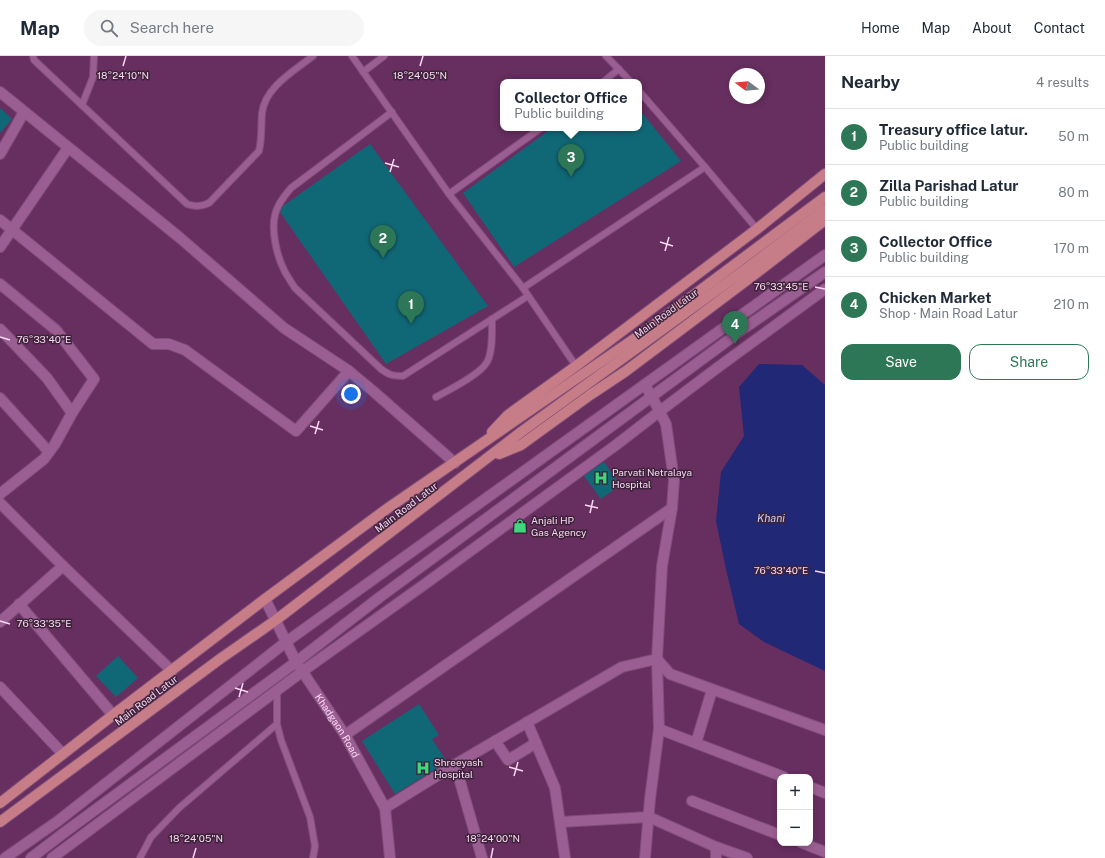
<!DOCTYPE html>
<html lang="en">
<head>
<meta charset="utf-8">
<style>
  body { margin:0; font-family:"Public Sans",sans-serif; background:#f6f6f7; color:#1f2937 }
  .controls { position:absolute; right:12px; bottom:12px; display:grid; overflow:hidden; border-radius:8px; box-shadow:0 2px 6px #0003 }
  .controls button { width:36px; height:36px; display:grid; place-items:center; padding:0; border:0; border-bottom:1px solid #e0e1e3; background:#fff; color:#1f2937; font:20px sans-serif }
  .compass { position:absolute; left:729px; top:12px; width:36px; height:36px; border-radius:50%; background:#fff; box-shadow:0 2px 6px #0003; rotate:286deg }
  .you { position:absolute; left:351px; top:338px; width:14px; height:14px; margin:-10px; border:3px solid #fff; border-radius:50%; background:#1a73e8; box-shadow:0 0 0 6px #1a73e833 }
  .badge { display:grid; place-items:center; width:26px; height:26px; border-radius:50%; background:#2e7756; color:#fff; font-size:13px; font-weight:700 }
  .pin { position:absolute; translate:-50% -33px; filter:drop-shadow(0 1px 2px #0008) }
  .pin::after { content:''; position:absolute; top:21px; width:14px; height:12px; background:inherit; clip-path:polygon(0 0,100% 0,50% 100%) }
  .popup { position:absolute; left:500px; top:23px; width:142px; height:52px; box-sizing:border-box; display:grid; place-content:center; border-radius:8px; background:#fff; filter:drop-shadow(0 1px 3px #0005); font-size:13px; white-space:nowrap; color:#747a83 }
  .popup b { font-size:15px; color:#1f2937 }
  .popup::after { content:''; position:absolute; left:50%; top:100%; margin-left:-8px; border:8px solid transparent; border-top-color:#fff }
  .list { margin:0; padding:0; list-style:none }
  h2 { display:flex; justify-content:space-between; align-items:center; height:52px; margin:0; padding:0 16px; font-size:17px }
  h2 small { font-size:13px; font-weight:400; color:#747a83 }
  .list li { display:grid; grid-template-columns:26px 1fr auto; gap:12px; align-items:center; box-sizing:border-box; height:56px; padding:0 16px; border-top:1px solid #e0e1e3 }
  .list b { display:block; font-size:15px; white-space:nowrap }
  .list p { margin:0; font-size:13px; white-space:nowrap; color:#747a83 }
  .list em { font-size:13px; font-style:normal; color:#747a83 }
  .actions { display:flex; gap:8px; padding:12px 16px }
  .actions a { flex:1; padding:9px 0; border:1px solid #2e7756; border-radius:12px; text-align:center; font-size:14px; color:#2e7756 }
  .actions .main { background:#2e7756; color:#fff }
  .icon { flex:none; width:22px; height:22px; fill:none; stroke:currentColor; stroke-width:2; stroke-linecap:round; stroke-linejoin:round }
  .map { position:relative; flex:none; width:825px; height:802px; overflow:hidden }
  header { display:flex; align-items:center; gap:24px; box-sizing:border-box; height:56px; padding:0 20px; background:#fff; border-bottom:1px solid #e0e1e3 }
  header strong { font-size:19px }
  nav { display:flex; gap:22px; margin-inline-start:auto; font-size:14px }
  .search { width:280px; height:36px; background:#f6f6f7; display:flex; align-items:center; gap:10px; box-sizing:border-box; padding:0 14px; border-radius:22px; color:#747a83; font-size:15px }
  main { display:flex }
  aside { flex:1; background:#fff }
  .map>svg:first-child { display:block }
  .water { fill:#212876 }
  .building { fill:#106877 }
  .lines { fill:none; stroke-linecap:round; stroke-linejoin:round }
  .lane-casing { stroke:#7f4d78; stroke-width:8 }
  .street-casing { stroke:#7f4d78; stroke-width:12 }
  .secondary-casing { stroke:#7f4d78; stroke-width:12 }
  .primary-casing { stroke:#7f4d78; stroke-width:12 }
  .lane { stroke:#9b5e92; stroke-width:6 }
  .street { stroke:#9b5e92; stroke-width:10 }
  .secondary { stroke:#9b5e92; stroke-width:10 }
  .primary { stroke:#c77d87; stroke-width:10 }
  .ticks { fill:none; stroke:#fad7f3; stroke-width:1.5 }
  .labels { text-anchor:middle; stroke-width:3; stroke-linejoin:round; paint-order:stroke }
  .street-label { font-size:10px; fill:#fad7f3; stroke:#3d2339 }
  .poi-label { font-size:10px; fill:#fad7f3; stroke:#3d2339; text-anchor:start }
  .water-label { font-size:11px; font-style:italic; fill:#c1cefb; stroke:#3d2339 }
  .ticks-label { font-size:10px; text-anchor:middle; fill:#fad7f3; stroke:#3d2339; stroke-width:3; stroke-linejoin:round; paint-order:stroke }
</style>
</head>
<body>
<header>
<strong>Map</strong>
<div class="search"><svg class="icon" aria-label="search" viewBox="0 0 24 24"><circle cx="10" cy="10" r="6"/><path d="M15 15l6 6"/></svg>Search here</div>
<nav><a>Home</a><a>Map</a><a>About</a><a>Contact</a></nav>
</header>
<main>
<div class="map">
<svg width="825" height="802" viewBox="0 0 825 802">
  <rect width="100%" height="100%" fill="#672e60"/>
  <path class="water" d="M759 308 802 309 825 329V615L764 586 739 568 726 513 716 465 721 416 744 380 739 331Z"/>
  <g class="building">
    <path d="M0 52 12 63 0 77Z"/>
    <path d="M639 53 681 105 514 211 463 137 552 72H639Z"/>
    <path d="M370 88 488 250 386 308 280 156 283 150Z"/>
    <path d="M604 406 620 429 601 443 584 420Z"/>
    <path d="M118 600 138 622 116 641 96 620Z"/>
    <path d="M419 648 439 679 432 683 447 706 395 738 362 685Z"/>
  </g>
  <g class="lines">
    <g class="lane-casing">
      <g id="lane">
        <path d="M33 0 34 4 187 148C195 151 201 151 209 147L259 95C262 83 261 70 262 57 265 31 294 15 313 0"/>
        <path d="M352 0 449 138 523 232 576 310"/>
        <path d="M606 0 631 26"/>
        <path d="M363 16 384 0"/>
        <path d="M603 26 619 13"/>
        <path d="M639 35 705 111 757 173"/>
        <path d="M82 49 93 21 94 0"/>
        <path d="M392 56 291 132C284 140 277 149 275 159 271 175 277 201 285 216 288 221 291 226 295 232L381 313C389 319 393 320 403 320L528 240"/>
        <path d="M449 138 541 72"/>
        <path d="M523 232 705 111"/>
        <path d="M436 341C449 334 481 318 487 306 493 296 492 275 492 263"/>
        <path d="M277 634V668L281 684 310 761 315 790 313 802"/>
        <path d="M140 802 151 781 179 752 277 668"/>
      </g>
    </g>
    <g class="street-casing">
      <g id="street">
        <path d="M0 36 179 181 284 272 349 315 373 335 455 407"/>
        <path d="M0 98 24 56"/>
        <path d="M0 164 153 288H169L185 294 296 375 349 315"/>
        <path d="M0 191 68 92"/>
        <path d="M0 228 56 274 94 323 72 357"/>
        <path d="M0 273 47 322 72 357 55 388 44 403 0 438"/>
        <path d="M645 329 652 341 666 368 674 424 672 452 662 510 657 603 659 673 650 743 645 802"/>
        <path d="M0 342 49 396"/>
        <path d="M0 447 63 510 172 615"/>
        <path d="M19 548 113 659"/>
        <path d="M0 566 63 510"/>
        <path d="M0 631 63 698"/>
        <path d="M527 666 555 732 565 802"/>
        <path d="M659 673 784 721"/>
        <path d="M345 679 672 452"/>
        <path d="M495 685 508 704 536 687"/>
        <path d="M696 687 712 634"/>
        <path d="M455 708 482 802"/>
        <path d="M810 731 825 737"/>
        <path d="M692 745 780 779"/>
        <path d="M385 752 461 705 622 611 657 603 670 618 825 674"/>
        <path d="M560 766 649 761 716 791V802"/>
        <path d="M802 787 825 796"/>
        <path d="M716 791 747 802"/>
        <path d="M52 802 303 615 425 528 616 389 660 355 717 312 825 233"/>
      </g>
    </g>
    <g class="secondary-casing">
      <g id="secondary">
        <path id="s1" d="M265 543 296 606 345 679 385 752 390 802"/>
        <path d="M5 802 58 765 286 586 825 199"/>
        <path d="M31 802 61 779 296 606 380 541 746 271 825 216"/>
      </g>
    </g>
    <g class="primary-casing">
      <g id="primary">
        <path d="M492 376 508 359 576 310 757 173 825 118"/>
        <path d="M499 398 521 389 590 339 626 315 755 218 825 164"/>
        <path d="M0 747 113 659 265 543 388 452 647 274 825 141"/>
        <path d="M0 766 220 603 276 564 521 376 750 210 825 153"/>
      </g>
    </g>
    <use href="#lane" class="lane"/>
    <use href="#street" class="street"/>
    <use href="#secondary" class="secondary"/>
    <use href="#primary" class="primary"/>
  </g>
  <path class="ticks" d="M123 10 126 0M420 10 423 0M385 107 399 111M390 116 394 103M660 186 673 190M665 195 669 181M815 231 825 233M0 281 10 284M310 370 323 374M315 378 319 365M585 449 598 452M590 457 593 444M815 515 825 517M0 565 10 568M235 632 248 636M239 641 243 627M509 711 523 715M514 720 518 706M193 802 196 792M491 802 493 792"/>
  <defs>
    <g id="hospital-bare" transform="scale(1.08)"><path d="M-5-5h3v3.5h4V-5h3V5h-3V1.5h-4V5h-3Z" fill="#40d77c" stroke="#3d2339" stroke-width="2.5" paint-order="stroke"/></g>
    <g id="shop-bare" transform="scale(1.08)"><path d="M-5-2.5h2.3a2.7 3.5 0 0 1 5.4 0H5L5.5 6h-11ZM-1.5-2.5h3a1.5 2.3 0 0 0-3 0Z" fill="#40d77c" stroke="#3d2339" stroke-width="2.5" paint-order="stroke"/></g>
  </defs>
  <g fill-rule="evenodd">
    <use href="#hospital-bare" x="601" y="422"/>
    <use href="#shop-bare" x="520" y="470"/>
    <use href="#hospital-bare" x="423" y="712"/>
  </g>
  <g class="labels">
    <g class="street-label">
      <text transform="translate(666 257) rotate(-36)" y="4">Main Road Latur</text>
      <text transform="translate(406 451) rotate(-37)" y="4">Main Road Latur</text>
      <text transform="translate(146 644) rotate(-37)" y="4">Main Road Latur</text>
      <text dy="4" stroke="none"><textPath href="#s1" startOffset="146">Khadgaon Road</textPath></text>
    </g>
    <g class="poi-label">
      <text x="612" y="420">Parvati Netralaya<tspan x="612" dy="12">Hospital</tspan></text>
      <text x="531" y="468">Anjali HP<tspan x="531" dy="12">Gas Agency</tspan></text>
      <text x="434" y="710">Shreeyash<tspan x="434" dy="12">Hospital</tspan></text>
    </g>
    <g class="water-label">
      <text x="771" y="466">Khani</text>
    </g>
  </g>
  <g class="ticks-label">
    <text x="123" y="23">18°24'10"N</text>
    <text x="420" y="23">18°24'05"N</text>
    <text x="781" y="234">76°33'45"E</text>
    <text x="44" y="287">76°33'40"E</text>
    <text x="781" y="518">76°33'40"E</text>
    <text x="44" y="571">76°33'35"E</text>
    <text x="196" y="786">18°24'05"N</text>
    <text x="493" y="786">18°24'00"N</text>
  </g>
</svg>
<div class="controls">
<button>+</button>
<button>−</button>
</div>
<svg class="compass" viewBox="-18 -18 36 36"><path d="M0-13l5 13h-10z" fill="#e53935"/><path d="M0 13l5-13h-10z" fill="#747a83"/></svg>
<div class="you"></div>
<div class="pin badge" style="left:411px;top:268px">1</div>
<div class="pin badge" style="left:383px;top:202px">2</div>
<div class="pin badge" style="left:571px;top:121px">3</div>
<div class="popup"><b>Collector Office</b>Public building</div>
<div class="pin badge" style="left:735px;top:288px">4</div>
</div>
<aside>
<h2>Nearby<small>4 results</small></h2>
<ul class="list">
<li><span class="badge">1</span><div><b>Treasury office latur.</b><p>Public building</p></div><em>50 m</em></li>
<li><span class="badge">2</span><div><b>Zilla Parishad Latur</b><p>Public building</p></div><em>80 m</em></li>
<li><span class="badge">3</span><div><b>Collector Office</b><p>Public building</p></div><em>170 m</em></li>
<li><span class="badge">4</span><div><b>Chicken Market</b><p>Shop · Main Road Latur</p></div><em>210 m</em></li>
</ul>
<div class="actions"><a class="main">Save</a><a>Share</a></div>
</aside>
</main>
</body>
</html>
